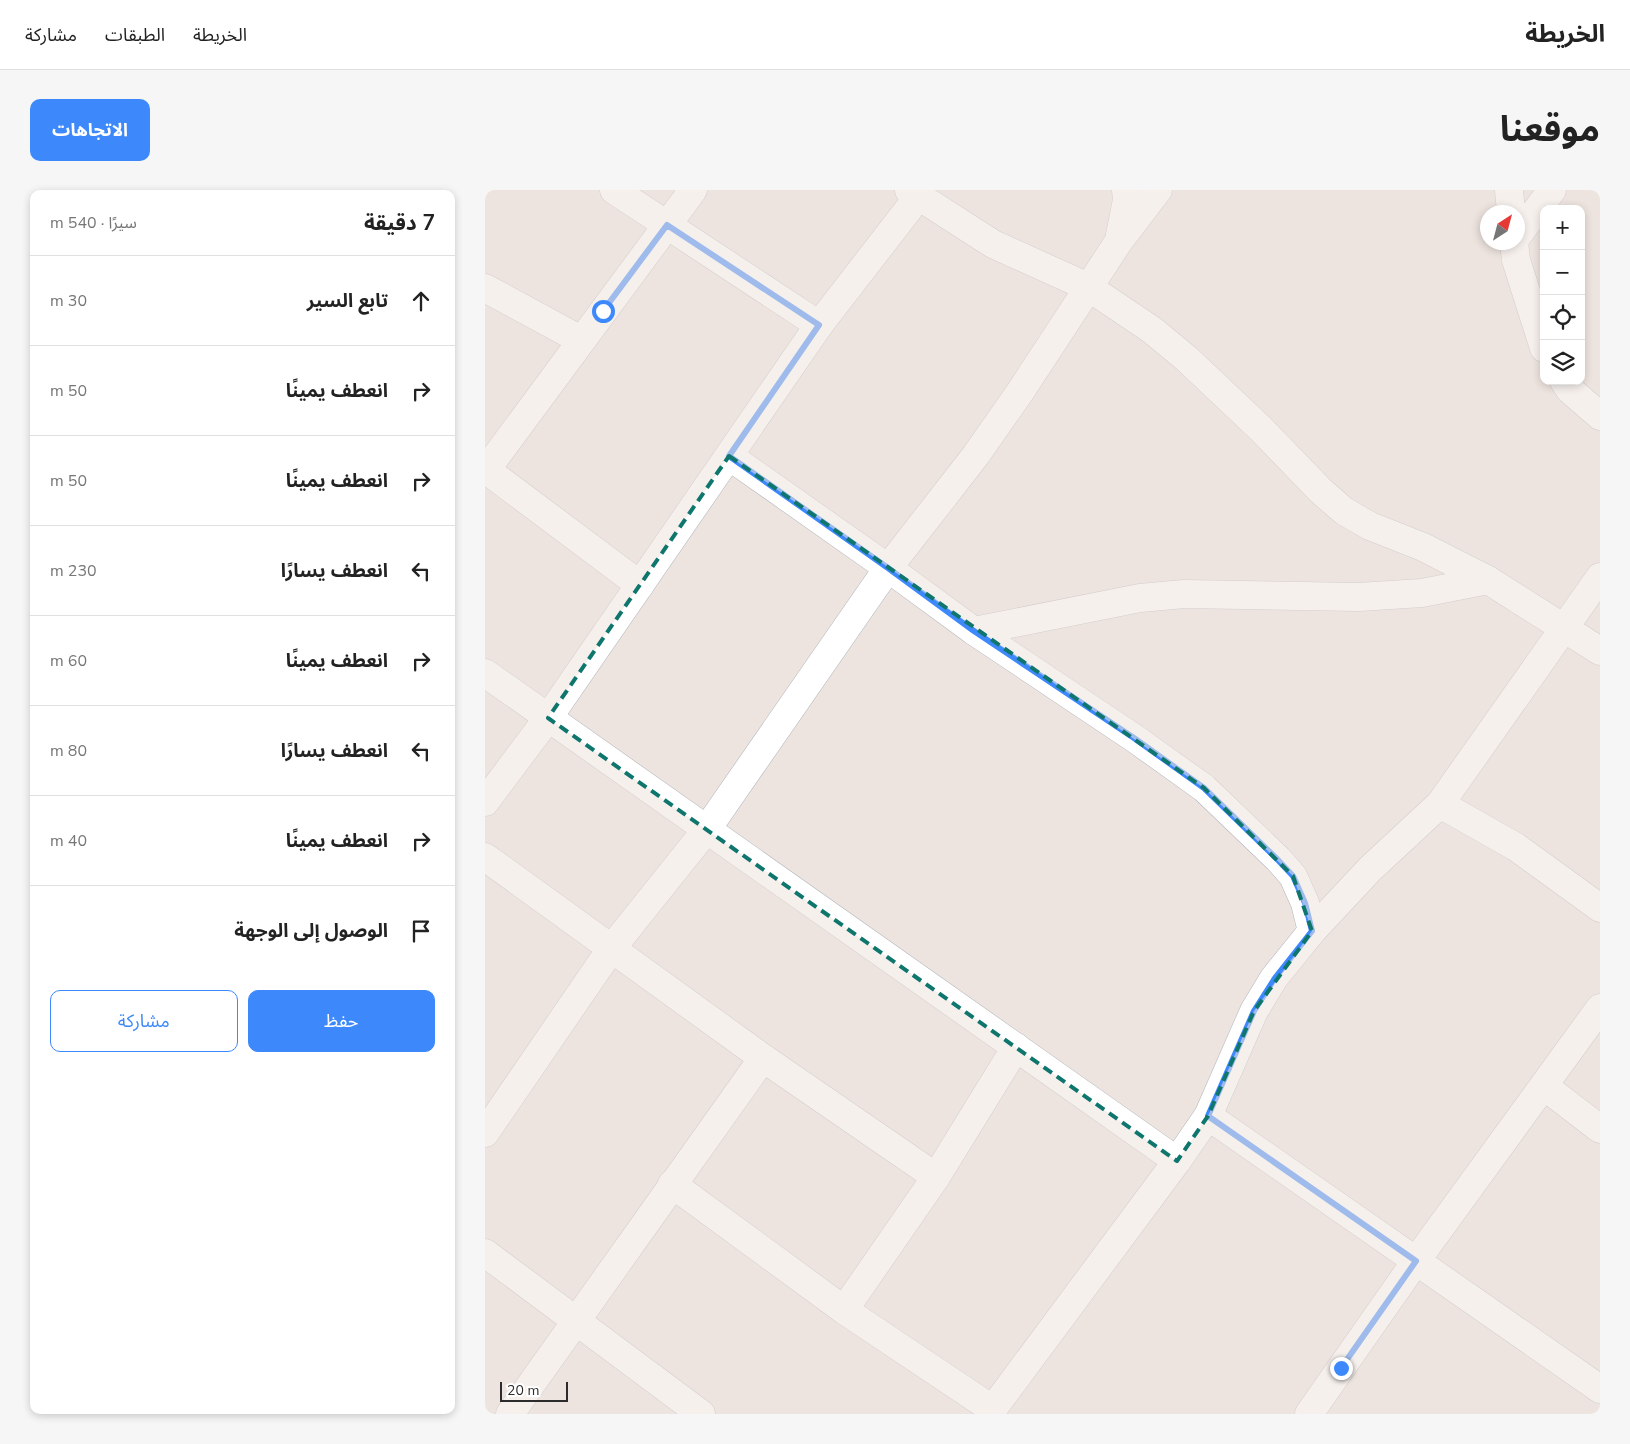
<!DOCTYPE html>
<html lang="ar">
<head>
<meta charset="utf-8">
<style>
  body { margin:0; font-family:"Nunito Sans","Noto Sans Arabic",sans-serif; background:#f6f6f6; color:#222; direction:rtl }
  .controls { position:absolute; right:15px; top:15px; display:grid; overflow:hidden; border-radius:10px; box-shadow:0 2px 8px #0003 }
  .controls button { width:45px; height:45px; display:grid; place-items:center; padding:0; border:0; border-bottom:1px solid #e0e0e0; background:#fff; color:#222; font:25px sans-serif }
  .compass { position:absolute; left:995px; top:15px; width:45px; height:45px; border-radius:50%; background:#fff; box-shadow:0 2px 8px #0003; rotate:36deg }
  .scale { position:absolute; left:15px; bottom:12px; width:68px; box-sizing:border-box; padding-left:5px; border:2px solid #2c2c2c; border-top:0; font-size:14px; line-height:18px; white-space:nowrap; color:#2c2c2c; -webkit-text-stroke:4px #fff; paint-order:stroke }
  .stop { position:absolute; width:15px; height:15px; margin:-11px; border:4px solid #3d89fc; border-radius:50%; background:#fff }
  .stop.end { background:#3d89fc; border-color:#fff; box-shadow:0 1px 5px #0008 }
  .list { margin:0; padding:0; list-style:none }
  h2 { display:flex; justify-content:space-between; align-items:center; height:65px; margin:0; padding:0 20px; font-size:21px }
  h2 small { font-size:16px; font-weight:400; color:#767676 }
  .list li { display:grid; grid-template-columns:32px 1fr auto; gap:15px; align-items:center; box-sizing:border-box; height:90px; padding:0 20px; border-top:1px solid #e0e0e0 }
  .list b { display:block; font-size:19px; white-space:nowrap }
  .list em { font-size:16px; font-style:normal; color:#767676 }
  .actions { display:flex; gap:10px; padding:15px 20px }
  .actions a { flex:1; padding:11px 0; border:1px solid #3d89fc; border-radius:10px; text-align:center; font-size:18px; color:#3d89fc }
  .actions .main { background:#3d89fc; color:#fff }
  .icon { flex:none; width:28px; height:28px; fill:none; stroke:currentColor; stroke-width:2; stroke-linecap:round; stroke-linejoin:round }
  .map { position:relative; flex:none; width:1115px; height:1224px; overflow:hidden; direction:ltr; border-radius:10px }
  header { display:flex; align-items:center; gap:30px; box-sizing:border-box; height:70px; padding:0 25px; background:#fff; border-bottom:1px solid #e0e0e0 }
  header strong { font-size:24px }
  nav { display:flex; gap:28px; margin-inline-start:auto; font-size:18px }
  .intro { display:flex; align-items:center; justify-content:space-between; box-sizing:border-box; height:120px; padding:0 30px }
  h1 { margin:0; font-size:35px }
  .button { padding:12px 22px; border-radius:10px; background:#3d89fc; color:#fff; font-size:18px; font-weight:700 }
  main { display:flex; gap:30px; padding:0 30px }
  aside { flex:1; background:#fff; border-radius:10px; box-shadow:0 2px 8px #0003 }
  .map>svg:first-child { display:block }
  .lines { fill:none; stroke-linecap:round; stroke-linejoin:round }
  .minor-casing { stroke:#afb4bc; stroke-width:29 }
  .minor { stroke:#fff; stroke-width:28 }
  .route { stroke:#3d89fc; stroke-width:6 }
  .marked { fill:none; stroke:#0f766e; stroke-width:4; stroke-dasharray:10 6; stroke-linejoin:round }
</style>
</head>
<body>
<header>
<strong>الخريطة</strong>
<nav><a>الخريطة</a><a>الطبقات</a><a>مشاركة</a></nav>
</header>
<div class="intro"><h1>موقعنا</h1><a class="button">الاتجاهات</a></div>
<main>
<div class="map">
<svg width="1115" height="1224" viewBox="0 0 1115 1224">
  <rect width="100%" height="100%" fill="#eee4df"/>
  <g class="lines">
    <g class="minor-casing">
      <g id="minor">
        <path d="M129 0 334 135"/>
        <path d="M424 0 508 54 603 97 667 140 702 169 776 239 836 301 859 321 885 336 938 357 1003 390 1115 461"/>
        <path d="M1024 0 1026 22"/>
        <path d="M635 45 642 10 641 0"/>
        <path d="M1032 46 1067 0"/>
        <path d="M1029 52 1031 70 1059 158"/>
        <path d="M0 98 96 150"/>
        <path d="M1079 191 1085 200 1115 226"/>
        <path d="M244 266 403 378 489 441 649 548 719 598 793 669 808 686 820 713 827 741"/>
        <path d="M0 279 155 395"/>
        <path d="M1 280 208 0"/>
        <path d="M489 441 655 408 699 404 874 407 937 403 1003 390"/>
        <path d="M0 483 692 971"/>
        <path d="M0 612 63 528 334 135 433 7"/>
        <path d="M955 614 1031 657 1115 718"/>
        <path d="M0 667 278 868 451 987"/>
        <path d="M1059 896 1115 939"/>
        <path d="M723 926 1115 1199"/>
        <path d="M0 943 126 759 222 639 403 378 491 265 535 202 634 51 673 0"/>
        <path d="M187 994 359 1120 507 1219"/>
        <path d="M0 1063 216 1224"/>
        <path d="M359 1120 451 987 531 857"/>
        <path d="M25 1224C110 1106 193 986 278 868"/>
        <path d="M504 1224 692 971 723 926 769 821 789 788 827 741 885 679 955 614 1115 387"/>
        <path d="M824 1224 931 1071 1115 818"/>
      </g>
    </g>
    <use href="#minor" class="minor"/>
  </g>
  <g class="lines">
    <path class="route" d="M118 121 182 35 334 135 244 266 403 378 489 441 649 548 719 598 792 669 808 686 820 713 827 741 790 788 769 821 723 926 931 1071 856 1178"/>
  </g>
  <path d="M0 0H1115V1224H0ZM244 266 719 598 808 686 827 741 769 821 723 926 692 971 63 528Z" fill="#eee4df" fill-opacity=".55" fill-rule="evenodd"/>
  <path class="marked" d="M244 266 719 598 808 686 827 741 769 821 723 926 692 971 63 528Z"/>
</svg>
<div class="controls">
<button>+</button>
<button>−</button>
<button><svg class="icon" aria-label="locate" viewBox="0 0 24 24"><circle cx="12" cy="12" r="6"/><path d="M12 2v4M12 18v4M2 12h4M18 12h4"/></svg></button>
<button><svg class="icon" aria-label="layers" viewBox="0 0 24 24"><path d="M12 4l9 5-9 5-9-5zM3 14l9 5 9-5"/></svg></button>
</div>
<svg class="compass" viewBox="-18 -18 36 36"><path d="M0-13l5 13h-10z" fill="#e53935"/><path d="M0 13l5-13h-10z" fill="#767676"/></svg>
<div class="scale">20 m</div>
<div class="stop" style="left:118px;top:121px"></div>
<div class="stop end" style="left:856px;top:1178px"></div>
</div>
<aside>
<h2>7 دقيقة<small>سيرًا · 540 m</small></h2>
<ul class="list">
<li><svg class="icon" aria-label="ahead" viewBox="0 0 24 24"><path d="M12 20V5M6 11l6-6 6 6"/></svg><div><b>تابع السير</b></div><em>30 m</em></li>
<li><svg class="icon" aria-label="right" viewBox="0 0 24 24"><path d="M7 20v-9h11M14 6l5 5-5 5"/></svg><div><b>انعطف يمينًا</b></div><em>50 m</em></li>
<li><svg class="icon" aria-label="right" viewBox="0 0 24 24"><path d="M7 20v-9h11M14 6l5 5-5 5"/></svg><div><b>انعطف يمينًا</b></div><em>50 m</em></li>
<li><svg class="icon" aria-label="left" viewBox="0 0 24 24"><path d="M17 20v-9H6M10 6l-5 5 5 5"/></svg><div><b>انعطف يسارًا</b></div><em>230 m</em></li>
<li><svg class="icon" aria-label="right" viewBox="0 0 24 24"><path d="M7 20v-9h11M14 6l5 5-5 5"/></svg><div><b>انعطف يمينًا</b></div><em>60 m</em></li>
<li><svg class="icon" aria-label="left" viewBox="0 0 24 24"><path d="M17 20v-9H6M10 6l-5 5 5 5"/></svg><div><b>انعطف يسارًا</b></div><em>80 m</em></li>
<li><svg class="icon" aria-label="right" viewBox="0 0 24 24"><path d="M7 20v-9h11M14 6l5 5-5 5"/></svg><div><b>انعطف يمينًا</b></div><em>40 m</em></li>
<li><svg class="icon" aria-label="arrive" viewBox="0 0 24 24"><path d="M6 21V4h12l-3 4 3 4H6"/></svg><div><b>الوصول إلى الوجهة</b></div></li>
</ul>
<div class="actions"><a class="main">حفظ</a><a>مشاركة</a></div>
</aside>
</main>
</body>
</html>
